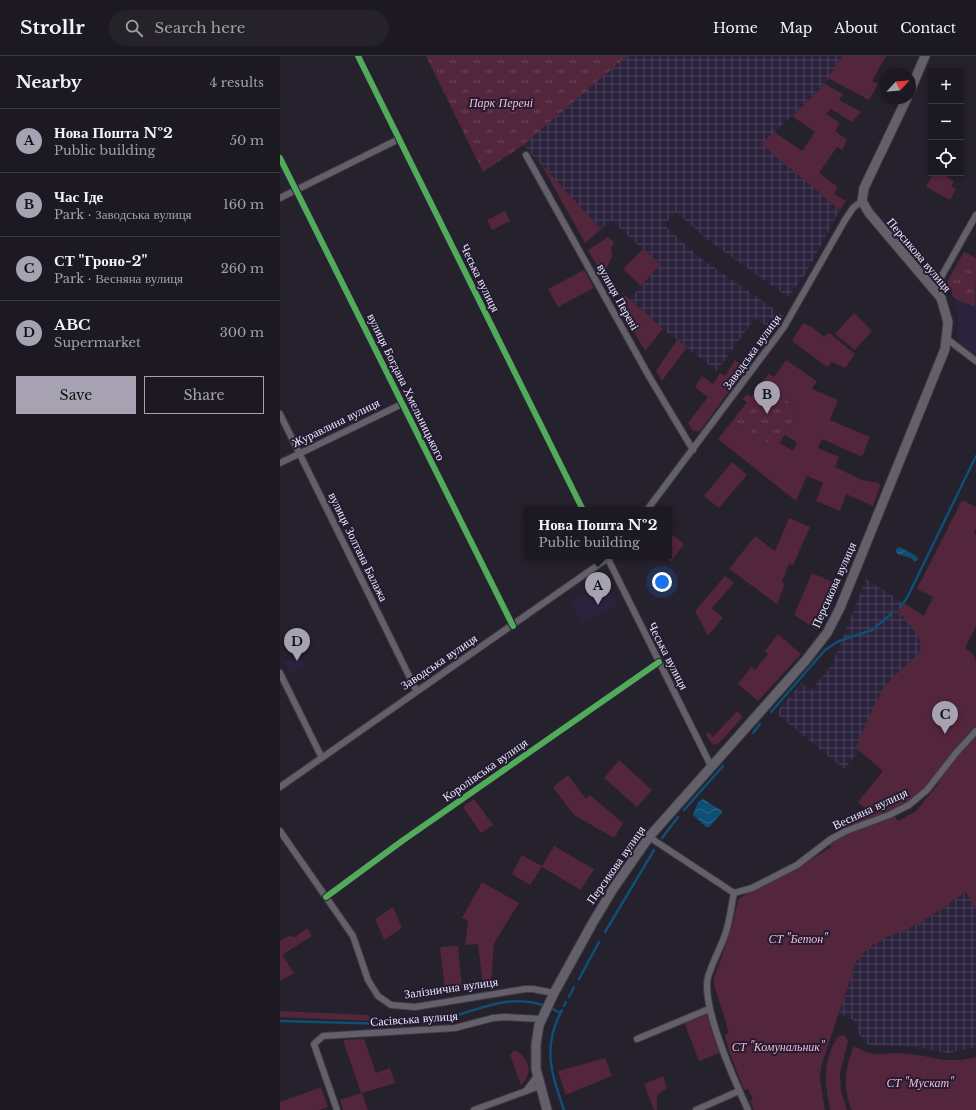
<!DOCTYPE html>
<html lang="en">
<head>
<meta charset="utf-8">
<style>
  body { margin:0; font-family:"Libre Baskerville",serif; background:#25222a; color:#f1f3f6 }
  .controls { position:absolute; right:12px; top:12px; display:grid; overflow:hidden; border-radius:0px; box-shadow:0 2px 6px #0003 }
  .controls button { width:36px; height:36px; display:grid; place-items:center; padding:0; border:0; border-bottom:1px solid #3a3840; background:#1c1922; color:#f1f3f6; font:20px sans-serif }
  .compass { position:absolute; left:600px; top:12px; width:36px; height:36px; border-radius:50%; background:#1c1922; box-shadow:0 2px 6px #0003; rotate:64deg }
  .you { position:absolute; left:382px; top:526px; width:14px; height:14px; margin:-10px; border:3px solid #fff; border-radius:50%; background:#1a73e8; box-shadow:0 0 0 6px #1a73e833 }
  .badge { display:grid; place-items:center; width:26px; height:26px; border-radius:50%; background:#a6a2b1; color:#111; font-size:13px; font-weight:700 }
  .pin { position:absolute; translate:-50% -33px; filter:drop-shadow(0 1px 2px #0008) }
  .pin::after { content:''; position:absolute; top:21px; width:14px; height:12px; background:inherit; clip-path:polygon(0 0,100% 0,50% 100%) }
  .popup { position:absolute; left:244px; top:451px; width:148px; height:52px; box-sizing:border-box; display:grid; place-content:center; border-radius:0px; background:#1c1922; filter:drop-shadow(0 1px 3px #0005); font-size:13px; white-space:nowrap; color:#a0a0a5 }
  .popup b { font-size:15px; color:#f1f3f6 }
  .popup::after { content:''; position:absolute; left:50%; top:100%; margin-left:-8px; border:8px solid transparent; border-top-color:#1c1922 }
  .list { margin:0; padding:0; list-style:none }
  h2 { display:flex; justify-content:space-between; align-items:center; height:52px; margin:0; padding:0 16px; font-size:17px }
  h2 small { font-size:13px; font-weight:400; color:#a0a0a5 }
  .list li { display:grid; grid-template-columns:26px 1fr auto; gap:12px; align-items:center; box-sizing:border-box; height:64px; padding:0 16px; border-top:1px solid #3a3840 }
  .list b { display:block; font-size:15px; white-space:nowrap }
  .list p { margin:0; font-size:13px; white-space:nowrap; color:#a0a0a5 }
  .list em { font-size:13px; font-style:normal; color:#a0a0a5 }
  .actions { display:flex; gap:8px; padding:12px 16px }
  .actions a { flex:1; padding:9px 0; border:1px solid #a6a2b1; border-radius:0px; text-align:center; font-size:14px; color:#a6a2b1 }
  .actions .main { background:#a6a2b1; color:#111 }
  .icon { flex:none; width:22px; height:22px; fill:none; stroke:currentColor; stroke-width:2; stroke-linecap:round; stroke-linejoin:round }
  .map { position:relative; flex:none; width:696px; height:1054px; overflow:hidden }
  header { display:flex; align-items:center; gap:24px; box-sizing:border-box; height:56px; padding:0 20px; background:#1c1922; border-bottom:1px solid #3a3840 }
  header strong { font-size:19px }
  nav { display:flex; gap:22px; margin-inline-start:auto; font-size:14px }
  .search { width:280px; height:36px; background:#25222a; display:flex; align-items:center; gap:10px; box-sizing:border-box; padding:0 14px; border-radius:22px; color:#a0a0a5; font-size:15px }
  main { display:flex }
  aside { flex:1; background:#1c1922 }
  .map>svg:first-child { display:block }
  .built { fill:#2b233d }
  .industrial { fill:url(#industrial-grid) }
  .green { fill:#53263c }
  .park { fill:url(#park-tufts) }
  .water { fill:url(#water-waves) }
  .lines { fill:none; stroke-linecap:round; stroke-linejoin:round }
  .stream { stroke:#0d4f75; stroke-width:2.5 }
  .street-casing { stroke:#3f3b46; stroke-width:8 }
  .secondary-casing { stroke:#3f3b46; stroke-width:11 }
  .street { stroke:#63606a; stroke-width:6 }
  .secondary { stroke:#63606a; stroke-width:9 }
  .cycleway-casing { stroke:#231c32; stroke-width:8 }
  .cycleway { stroke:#51ab58; stroke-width:6 }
  .labels { text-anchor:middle; stroke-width:4; stroke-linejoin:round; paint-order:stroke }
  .park-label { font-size:12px; font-style:italic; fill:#fdb7d2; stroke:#231c32 }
  .street-label { font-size:12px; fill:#ece8f8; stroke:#231c32 }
</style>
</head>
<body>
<header>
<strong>Strollr</strong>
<div class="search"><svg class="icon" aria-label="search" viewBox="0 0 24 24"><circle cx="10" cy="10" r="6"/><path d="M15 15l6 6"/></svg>Search here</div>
<nav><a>Home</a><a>Map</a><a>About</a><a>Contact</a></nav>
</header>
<main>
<aside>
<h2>Nearby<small>4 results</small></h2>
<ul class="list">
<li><span class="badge">A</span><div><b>Нова Пошта №2</b><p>Public building</p></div><em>50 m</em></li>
<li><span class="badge">B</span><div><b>Час Іде</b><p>Park · Заводська вулиця</p></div><em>160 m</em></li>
<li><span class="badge">C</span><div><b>СТ &quot;Гроно-2&quot;</b><p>Park · Весняна вулиця</p></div><em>260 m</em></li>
<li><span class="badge">D</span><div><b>ABC</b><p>Supermarket</p></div><em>300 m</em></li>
</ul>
<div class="actions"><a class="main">Save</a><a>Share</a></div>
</aside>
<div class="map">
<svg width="696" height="1054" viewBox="0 0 696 1054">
  <defs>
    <pattern id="industrial-grid" width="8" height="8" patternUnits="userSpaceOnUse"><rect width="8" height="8" fill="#2b233d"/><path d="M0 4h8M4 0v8" fill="none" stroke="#4a435a"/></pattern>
    <pattern id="park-tufts" width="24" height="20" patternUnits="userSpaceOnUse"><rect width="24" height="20" fill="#53263c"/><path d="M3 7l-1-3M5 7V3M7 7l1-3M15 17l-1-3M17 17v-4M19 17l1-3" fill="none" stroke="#6c4659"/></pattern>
    <pattern id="water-waves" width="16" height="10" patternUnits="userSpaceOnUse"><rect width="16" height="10" fill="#0d4f75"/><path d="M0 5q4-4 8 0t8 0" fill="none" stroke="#306889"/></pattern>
  </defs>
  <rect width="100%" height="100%" fill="#25212d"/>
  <g class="built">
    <path d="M678 206 696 218V300L678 287V260L674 242 667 226Z"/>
    <path d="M324 522 338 550 302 568 291 545Z"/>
    <path d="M19 598 25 610 10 618 4 606Z"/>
  </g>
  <g class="industrial">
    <path d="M347 0H562L545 28 482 88 560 154 524 220 508 241 429 185 396 156 384 169 419 201 504 260 493 274 475 262 437 315 383 273 350 243 380 209 331 164 321 173 243 89Z"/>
    <path d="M586 523 644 560 674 583 564 713 496 657 521 627 531 634 552 609Z"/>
    <path d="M687 836 696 852V991L668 997 636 991 590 989 585 987 579 978 575 965 559 957 575 908 583 896 592 888 639 867Z"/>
  </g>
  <g class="green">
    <path d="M562 0H606L592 25 598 28 589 44 548 22Z"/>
    <path d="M545 28 563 38 559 44 581 56 572 66 551 53 546 58 560 67 555 75 567 84 562 94 557 91 539 117 558 131 554 138 566 145 560 154 481 88 494 76 522 95 535 76 512 60Z"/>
    <path d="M261 108 321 173 305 187Z"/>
    <path d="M653 117H660L674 125 671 130 676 133 670 144 646 131Z"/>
    <path d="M225 155 230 165 212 174 207 164Z"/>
    <path d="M328 181 334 186 331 193 332 200 323 220 308 194Z"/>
    <path d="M363 193 380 209 361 230 343 213Z"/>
    <path d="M684 196 696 202V218L678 206Z"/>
    <path d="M304 214 314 232 278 251 268 233Z"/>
    <path d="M345 239 383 273 365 295 338 247Z"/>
    <path d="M574 257 592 275 575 294 555 278Z"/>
    <path d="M523 267 532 271 544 281 549 277 575 298 565 312 552 306 547 311 512 285Z"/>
    <path d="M397 284 407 291 382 325 376 315Z"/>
    <path d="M455 304 466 312 420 375H413L408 367 428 341 415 331 422 320 433 328 440 317 445 320Z"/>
    <path d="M506 304 537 325 532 333 558 344 550 364 590 381 582 401 542 383 538 392 559 401 555 411 582 424 599 427 600 430 593 450 566 438 560 455 536 445 543 427 527 420 516 445 438 383 453 364 497 391 500 387 513 395 517 387 504 378 519 352 480 329 489 318 494 321Z"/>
    <path d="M452 406 467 419 439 452 424 440Z"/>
    <path d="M682 444 696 451V473L694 478 696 479V570L685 592 693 598 696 605V673L646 733 619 753 555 778 586 753 578 746 603 715 576 692C586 669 594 643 610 624 617 615 637 604 640 594 644 580 626 564 617 555L625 548 644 560 653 541 637 533Z"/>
    <path d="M509 462 530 471 513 509 509 508 502 526 505 528 497 548 449 513 475 480 495 495Z"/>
    <path d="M389 476 404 488 391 506 387 500H389Z"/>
    <path d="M532 517 560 529 551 550 537 574 514 559Z"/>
    <path d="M445 520 454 527 432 552 443 562 428 580 415 555Z"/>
    <path d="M498 578 521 598 478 645 458 628 471 611 475 614 488 598 485 595Z"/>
    <path d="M457 655 463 661 439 687 433 689 426 679 428 676 433 681Z"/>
    <path d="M696 680V852L686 836C671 846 656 858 639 867 612 882 594 880 575 908L541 1011 540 1023 545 1054H474L470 1045 473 1044 468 1033 464 1034 449 995 445 979 449 977 433 925 452 871 458 844 465 838 517 812 551 791 549 788 562 780 615 760 617 764H620L636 755 659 727 656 725Z"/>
    <path d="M339 704 372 734 357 751 324 722Z"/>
    <path d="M288 719 306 743 310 739 343 767 334 782 294 759 273 731Z"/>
    <path d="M194 743 213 769 201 777 183 751Z"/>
    <path d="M274 790 314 813 301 834 262 811 250 829 232 818 242 799 262 810Z"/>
    <path d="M202 826 239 847 214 887 211 929 203 930 198 888 185 889 188 865 182 862Z"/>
    <path d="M113 851 122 872 104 884 95 863Z"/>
    <path d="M27 872 32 880 2 899 14 917 0 925V885L9 880 15 881Z"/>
    <path d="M178 890 182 932 165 933 160 891Z"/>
    <path d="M0 955 89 959 91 965 0 961Z"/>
    <path d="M427 956 442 996 419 1005 404 966Z"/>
    <path d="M565 979 568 986 560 1017 561 1035 567 1054H550C545 1024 542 1011 556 983L559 980Z"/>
    <path d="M84 983 96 1017 110 1012 115 1027 82 1037 88 1054H63L60 1044 81 1037 63 984Z"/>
    <path d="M574 990C598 1004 602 995 627 998 656 1000 664 1009 696 1001V1054H572C562 1031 565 1012 574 990Z"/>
    <path d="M235 994C249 1002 254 1017 241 1029L230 999Z"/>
    <path d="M325 1002 332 1020 286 1039 278 1015Z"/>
    <path d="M383 1020 387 1032 377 1039V1054H374L364 1028Z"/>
    <path d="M41 1031 48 1051 39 1054H0V1046Z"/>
  </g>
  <g class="park">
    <path d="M146 0H347L243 89 203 116Z"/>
    <path d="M678 206 696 218 695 251 674 242 667 226Z"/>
    <path d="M480 329 519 352 497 392 453 364 467 346 463 343 467 338 471 341Z"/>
  </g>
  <g class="water">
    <path d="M620 491 636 500 638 504 635 506 631 502 617 498 616 493Z"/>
    <path d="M423 743 442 755V757L429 771H426L413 759 418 746Z"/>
  </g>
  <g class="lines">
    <g class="stream">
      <path d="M620 551 627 542 696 400"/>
      <path d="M491 656 545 594 559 585 592 574 611 558"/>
      <path d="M473 677 480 668"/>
      <path d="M404 754 443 710"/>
      <path d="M382 782 398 761"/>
      <path d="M325 876 374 794"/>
      <path d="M299 923 319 886"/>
      <path d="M289 941 294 931"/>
      <path d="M284 950 286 946"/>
      <path d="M273 953 280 957"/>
      <path d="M282 954C262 991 271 1016 284 1054"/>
      <path d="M0 965 110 968"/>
      <path d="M143 967C183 963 222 935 263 949"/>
    </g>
    <g class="street-casing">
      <g id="street">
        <path d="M78 0 303 454"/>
        <path d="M246 99 370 322 413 394"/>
        <path d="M0 102 233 570"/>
        <path d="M0 142 119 83"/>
        <path d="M655 232 696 159"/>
        <path d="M667 283 696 305"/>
        <path d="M0 358 136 634"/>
        <path d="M0 407 122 348"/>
        <path d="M367 454 504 271 565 164 573 152 582 145"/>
        <path d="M327 501 431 710"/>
        <path d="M0 617 42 702"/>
        <path d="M0 731 331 500"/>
        <path d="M0 775 73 880 88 924 98 940 111 949 135 951 245 933H253L274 937"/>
        <path d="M369 781 454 837"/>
        <path d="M454 837 472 832 517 809 551 783 566 775 609 759 629 749 647 734 676 697 696 675"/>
        <path d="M454 837C451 851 450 865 445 879 440 893 432 907 428 921 421 950 455 1026 468 1054"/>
        <path d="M46 841 122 785 379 606"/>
        <path d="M357 983 429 953"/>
        <path d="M246 1035 257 1020"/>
        <path d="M57 1054 34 988 43 980 175 972 213 962 225 961 262 963"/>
        <path d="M194 1054 260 1030"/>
        <path d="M416 1054 459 1035"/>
      </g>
    </g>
    <g class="secondary-casing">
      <g id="secondary">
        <path d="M630 35 645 0"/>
        <path d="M267 1054 256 1013V988L259 969 274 937 312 868 333 833 369 781 526 604 547 577 560 552 665 293 668 266 661 242 589 157 582 145 584 132 627 42"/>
      </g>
    </g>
    <use href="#street" class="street"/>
    <use href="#secondary" class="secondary"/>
    <g class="cycleway-casing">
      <g id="cycleway">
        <path d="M78 0 303 454"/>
        <path d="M0 102 233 570"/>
        <path d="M46 841 122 785 379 606"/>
      </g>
    </g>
    <use href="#cycleway" class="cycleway"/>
  </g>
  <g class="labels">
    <g class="park-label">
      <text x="221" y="51">Парк Перені</text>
      <text x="518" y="887">СТ "Бетон"</text>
      <text x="498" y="995">СТ "Комунальник"</text>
      <text x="640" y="1031">СТ "Мускат"</text>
    </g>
    <g class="street-label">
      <text transform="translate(639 199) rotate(50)" y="4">Персикова вулиця</text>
      <text transform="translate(200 222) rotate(64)" y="4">Чеська вулиця</text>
      <text transform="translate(338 241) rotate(61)" y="4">вулиця Перені</text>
      <text transform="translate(472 296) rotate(-54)" y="4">Заводська вулиця</text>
      <text transform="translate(126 331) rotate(64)" y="4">вулиця Богдана Хмельницького</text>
      <text transform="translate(56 367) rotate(-26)" y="4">Журавлина вулиця</text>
      <text transform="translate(78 491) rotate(64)" y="4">вулиця Золтана Балажа</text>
      <text transform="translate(554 529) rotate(-66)" y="4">Персикова вулиця</text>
      <text transform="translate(388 600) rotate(63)" y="4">Чеська вулиця</text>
      <text transform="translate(159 606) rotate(-34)" y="4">Заводська вулиця</text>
      <text transform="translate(205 714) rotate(-35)" y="4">Королівська вулиця</text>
      <text transform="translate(590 753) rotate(-25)" y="4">Весняна вулиця</text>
      <text transform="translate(336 809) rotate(-55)" y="4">Персикова вулиця</text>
      <text transform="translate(171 932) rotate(-8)" y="4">Залізнична вулиця</text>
      <text transform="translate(134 963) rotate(-4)" y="4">Сасівська вулиця</text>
    </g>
  </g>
</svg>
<div class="controls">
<button>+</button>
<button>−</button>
<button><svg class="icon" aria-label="locate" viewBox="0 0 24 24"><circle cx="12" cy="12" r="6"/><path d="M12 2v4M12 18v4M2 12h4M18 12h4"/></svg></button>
</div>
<svg class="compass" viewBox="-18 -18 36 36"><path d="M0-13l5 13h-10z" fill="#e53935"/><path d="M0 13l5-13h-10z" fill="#a0a0a5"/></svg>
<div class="you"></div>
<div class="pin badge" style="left:318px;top:549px">A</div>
<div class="popup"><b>Нова Пошта №2</b>Public building</div>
<div class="pin badge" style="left:487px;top:358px">B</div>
<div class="pin badge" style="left:665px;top:678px">C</div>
<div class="pin badge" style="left:17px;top:605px">D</div>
</div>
</main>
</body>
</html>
